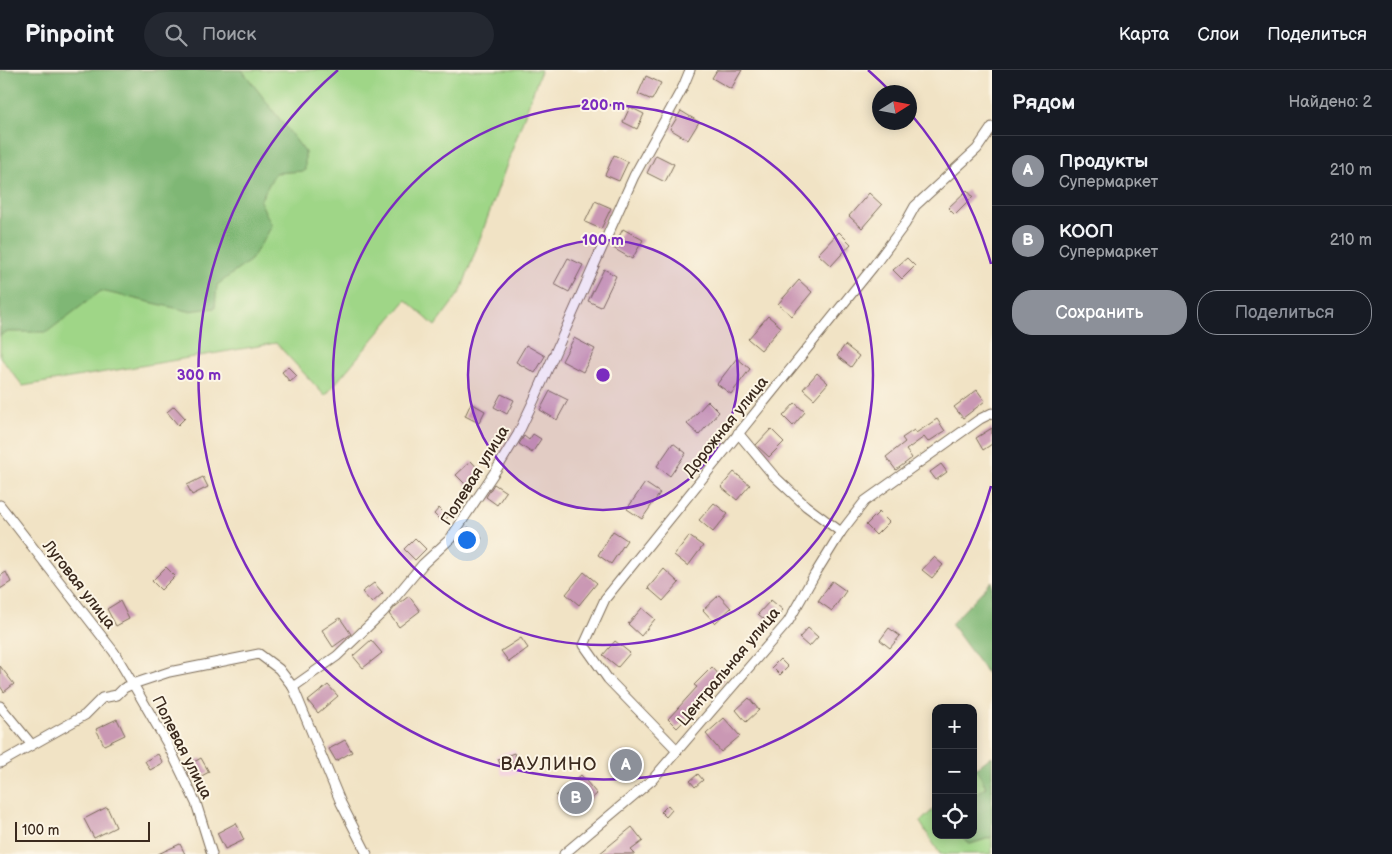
<!DOCTYPE html>
<html lang="ru">
<head>
<meta charset="utf-8">
<style>
  body { margin:0; font-family:"Balsamiq Sans",sans-serif; background:#242831; color:#f1f3f6 }
  .controls { position:absolute; right:15px; bottom:15px; display:grid; overflow:hidden; border-radius:10px; box-shadow:0 2px 12px #0003 }
  .controls button { width:45px; height:45px; display:grid; place-items:center; padding:0; border:0; border-bottom:1px solid #363941; background:#171b24; color:#f1f3f6; font:25px sans-serif }
  .compass { position:absolute; left:872px; top:15px; width:45px; height:45px; border-radius:50%; background:#171b24; box-shadow:0 2px 12px #0003; rotate:79deg }
  .scale { position:absolute; left:15px; bottom:12px; width:135px; box-sizing:border-box; padding-left:5px; border:2px solid #3b2a1e; border-top:0; font-size:14px; line-height:18px; white-space:nowrap; color:#3b2a1e; -webkit-text-stroke:4px #fcf5e5; paint-order:stroke }
  .you { position:absolute; left:466px; top:469px; width:18px; height:18px; margin:-12px; border:4px solid #fff; border-radius:50%; background:#1a73e8; box-shadow:0 0 0 8px #1a73e833 }
  .badge { display:grid; place-items:center; width:32px; height:32px; border-radius:50%; background:#8c9099; color:#fff; font-size:16px; font-weight:700 }
  .pin { position:absolute; translate:-50% -50%; border:2px solid #fff; box-shadow:0 1px 5px #0006 }
  .list { margin:0; padding:0; list-style:none }
  h2 { display:flex; justify-content:space-between; align-items:center; height:65px; margin:0; padding:0 20px; font-size:21px }
  h2 small { font-size:16px; font-weight:400; color:#9ea1a6 }
  .list li { display:grid; grid-template-columns:32px 1fr auto; gap:15px; align-items:center; box-sizing:border-box; height:70px; padding:0 20px; border-top:1px solid #363941 }
  .list b { display:block; font-size:19px; white-space:nowrap }
  .list p { margin:0; font-size:16px; white-space:nowrap; color:#9ea1a6 }
  .list em { font-size:16px; font-style:normal; color:#9ea1a6 }
  .actions { display:flex; gap:10px; padding:15px 20px }
  .actions a { flex:1; padding:11px 0; border:1px solid #8c9099; border-radius:20px; text-align:center; font-size:18px; color:#8c9099 }
  .actions .main { background:#8c9099; color:#fff }
  .icon { flex:none; width:28px; height:28px; fill:none; stroke:currentColor; stroke-width:2; stroke-linecap:round; stroke-linejoin:round }
  .map { position:relative; flex:none; width:992px; height:784px; overflow:hidden }
  header { display:flex; align-items:center; gap:30px; box-sizing:border-box; height:70px; padding:0 25px; background:#171b24; border-bottom:1px solid #363941 }
  header strong { font-size:24px }
  nav { display:flex; gap:28px; margin-inline-start:auto; font-size:18px }
  .search { width:350px; height:45px; background:#242831; display:flex; align-items:center; gap:12px; box-sizing:border-box; padding:0 18px; border-radius:28px; color:#9ea1a6; font-size:19px }
  main { display:flex }
  aside { flex:1; background:#171b24 }
  .map>svg:first-child { display:block }
  .built { fill:#f3cfdf }
  .green { fill:#9fd687; stroke:#6d8052 }
  .forest { fill:#7fb774; stroke:#5d7049 }
  .building { fill:#ca98b4 }
  .lines { fill:none; stroke-linecap:round; stroke-linejoin:round }
  .street-casing { stroke:#7b6b58; stroke-width:11 }
  .street { stroke:#fff; stroke-width:9 }
  .ring { fill:none; stroke:#7b2cbf; stroke-width:2.5 }
  .labels { text-anchor:middle; stroke-width:4; stroke-linejoin:round; paint-order:stroke }
  .street-label { font-size:16px; fill:#3b2a1e; stroke:#fcf5e5 }
  .quarter-label { font-size:19px; letter-spacing:1px; fill:#3b2a1e; stroke:#fcf5e5 }
  .centre { fill:#7b2cbf; stroke:#fcf5e5; stroke-width:2.5 }
  .ring-label { font-size:15px; text-anchor:middle; font-weight:bold; fill:#7b2cbf; stroke:#fcf5e5; stroke-width:4; stroke-linejoin:round; paint-order:stroke }
</style>
</head>
<body>
<header>
<strong>Pinpoint</strong>
<div class="search"><svg class="icon" aria-label="search" viewBox="0 0 24 24"><circle cx="10" cy="10" r="6"/><path d="M15 15l6 6"/></svg>Поиск</div>
<nav><a>Карта</a><a>Слои</a><a>Поделиться</a></nav>
</header>
<main>
<div class="map">
<svg width="992" height="784" viewBox="0 0 992 784">
  <rect width="100%" height="100%" fill="#fcf5e5"/>
  <filter id="ink" filterUnits="userSpaceOnUse"><feTurbulence type="fractalNoise" baseFrequency=".02" numOctaves="2"/><feDisplacementMap in="SourceGraphic" scale="10" xChannelSelector="R" yChannelSelector="G"/><feConvolveMatrix kernelMatrix="1 2 1 2 8 2 1 2 1" color-interpolation-filters="sRGB"/></filter>
  <filter id="wash" filterUnits="userSpaceOnUse"><feTurbulence type="fractalNoise" baseFrequency=".0096" numOctaves="4" result="noise"/><feDisplacementMap in="SourceGraphic" scale="20" xChannelSelector="R" yChannelSelector="G"/><feGaussianBlur stdDeviation="1.12" result="paint"/><feColorMatrix in="noise" values="0 0 0 0 0 0 0 0 0 0 0 0 0 0 0 0 0 1.4 0 .05"/><feComposite in="paint" operator="in"/></filter>
  <g filter="url(#wash)">
    <rect width="100%" height="100%" fill="#f1e3c5"/>
    <path class="built" d="M514 679 523 701 511 705H502L495 686Z"/>
    <g class="green">
      <path d="M0 0H541L461 221 435 256 406 230 325 326 276 273 23 316 0 287Z"/>
      <path d="M976 698 986 717 973 727V700Z"/>
      <path d="M936 737V765H958L970 774 992 767V784H940L920 752Z"/>
    </g>
    <g class="forest">
      <path d="M0 0H242L305 82V101L275 103 260 131 272 156 251 190 217 215 215 238 188 241 101 221 47 262H5L0 266Z"/>
      <path d="M992 511V610L951 554Z"/>
      <path d="M992 686V767L970 774 958 765H973V727L986 717 976 698Z"/>
    </g>
    <g id="blocks">
      <g class="building">
        <path d="M717 0H742L731 19 712 8Z"/>
        <path d="M646 6 661 13 652 30 638 24Z"/>
        <path d="M630 37 644 44 637 59 623 52Z"/>
        <path d="M681 41 699 52 688 70 670 59Z"/>
        <path d="M614 85 628 92 619 111 605 105Z"/>
        <path d="M656 85 674 94 665 112 647 103Z"/>
        <path d="M967 120 973 127 955 145 948 138Z"/>
        <path d="M869 123 882 135 862 158 849 146Z"/>
        <path d="M595 131 611 138 601 159 585 152Z"/>
        <path d="M623 159 643 170 632 189 613 178Z"/>
        <path d="M839 162 851 174 831 196 818 184Z"/>
        <path d="M568 188 583 195 569 222 554 214Z"/>
        <path d="M907 188 915 196 902 209 893 200Z"/>
        <path d="M604 199 616 206 601 237 588 231Z"/>
        <path d="M799 210 812 222 792 246 778 234Z"/>
        <path d="M768 246 781 257 761 280 748 269Z"/>
        <path d="M574 268 595 279 583 302 562 291Z"/>
        <path d="M526 275 545 286 535 303 516 292Z"/>
        <path d="M845 275 859 286 851 297 837 286Z"/>
        <path d="M737 288 750 299 731 324 717 314Z"/>
        <path d="M288 297 297 306 290 312 282 302Z"/>
        <path d="M817 303 828 313 814 329 803 319Z"/>
        <path d="M977 320 985 331 963 348 954 337Z"/>
        <path d="M550 321 568 330 557 350 540 340Z"/>
        <path d="M501 324 514 330 507 344 494 337Z"/>
        <path d="M708 331 719 342 699 365 687 354Z"/>
        <path d="M471 333 485 341 479 353 465 346Z"/>
        <path d="M795 333 805 342 793 356 783 346Z"/>
        <path d="M174 336 185 348 178 355 167 342Z"/>
        <path d="M937 349 945 361 928 372 924 367 906 380 912 388 896 400 886 387 905 372 902 368 914 360 916 363Z"/>
        <path d="M992 358V374L983 380 976 368Z"/>
        <path d="M771 359 784 372 769 387 756 375Z"/>
        <path d="M533 364 541 369 532 383 519 374 524 366 529 370Z"/>
        <path d="M673 373 686 383 670 406 657 396Z"/>
        <path d="M471 391 482 403 468 417 456 405Z"/>
        <path d="M941 394 947 402 936 410 930 402Z"/>
        <path d="M734 402 750 415 737 430 721 417Z"/>
        <path d="M203 407 208 417 192 425 187 415Z"/>
        <path d="M645 413 660 423 642 449 627 439Z"/>
        <path d="M494 414 506 422 497 435 486 427Z"/>
        <path d="M714 433 728 444 713 462 699 450Z"/>
        <path d="M439 438 448 447 443 453 434 444Z"/>
        <path d="M879 442 889 452 876 465 866 455Z"/>
        <path d="M468 457 482 468 470 483 456 472Z"/>
        <path d="M613 461 627 470 611 494 598 485Z"/>
        <path d="M689 466 703 476 688 496 674 485Z"/>
        <path d="M415 468 426 479 415 490 404 479Z"/>
        <path d="M934 487 943 495 932 508 922 500Z"/>
        <path d="M166 497 175 506 161 520 152 511Z"/>
        <path d="M664 499 679 513 663 531 648 518Z"/>
        <path d="M6 502 11 512 0 519V506Z"/>
        <path d="M584 502 597 513 579 535 566 524Z"/>
        <path d="M832 511 846 521 832 541 818 531Z"/>
        <path d="M374 513 383 523 372 533 362 522Z"/>
        <path d="M719 525 731 538 715 553 703 540Z"/>
        <path d="M409 526 420 541 399 557 389 544 396 536Z"/>
        <path d="M771 530 783 540 770 554 758 544Z"/>
        <path d="M120 531 129 549 116 556 107 539Z"/>
        <path d="M642 538 655 549 641 566 628 554Z"/>
        <path d="M340 548 351 564 333 577 322 560Z"/>
        <path d="M808 558 818 567 809 577 799 568Z"/>
        <path d="M889 558 900 566 890 578 880 570Z"/>
        <path d="M521 568 528 578 509 592 501 581Z"/>
        <path d="M371 570 382 583 363 598 353 586Z"/>
        <path d="M615 571 630 583 618 597 603 585Z"/>
        <path d="M780 589 788 597 780 605 772 597Z"/>
        <path d="M0 596 14 614 4 622 0 616Z"/>
        <path d="M712 597 724 610 677 658 668 649 697 617 694 615Z"/>
        <path d="M328 615 338 626 318 643 308 631Z"/>
        <path d="M749 628 759 640 746 652 736 640Z"/>
        <path d="M724 648 740 666 721 682 706 664Z"/>
        <path d="M117 649 125 665 104 675 96 659Z"/>
        <path d="M345 670 352 682 336 691 329 679Z"/>
        <path d="M624 681 633 691 626 697 617 687Z"/>
        <path d="M514 683 517 690 501 696 498 689Z"/>
        <path d="M158 684 163 693 150 700 145 691Z"/>
        <path d="M201 688 209 702 194 710 187 696Z"/>
        <path d="M698 704 703 710 695 717 690 711Z"/>
        <path d="M581 705 597 724 572 745 556 726Z"/>
        <path d="M668 735 672 740 666 747 661 742Z"/>
        <path d="M107 737 116 757 94 768 84 749Z"/>
        <path d="M236 753 244 770 225 779 217 763Z"/>
        <path d="M632 757 643 771 631 780 635 784H599Z"/>
        <path d="M180 774 185 784H158Z"/>
      </g>
    </g>
  </g>
  <g filter="url(#ink)">
    <use href="#blocks" fill-opacity="0" stroke="#7b6b58" stroke-width="1"/>
    <g class="lines">
      <g class="street-casing">
        <g id="street">
          <path d="M738 363 774 406 806 436 841 462"/>
          <path d="M0 435 114 582 133 614 124 618 117 625 102 628 85 645 0 693"/>
          <path d="M293 617 341 733 367 784"/>
          <path d="M0 636 32 675"/>
          <path d="M677 680 608 609 584 575 605 529 873 197 905 154 915 136 977 79 992 57"/>
          <path d="M212 784 196 733 167 673 133 614 169 602 259 584 279 599 293 617 337 586 383 542 423 494 450 469 498 397 518 364 534 330 634 106 683 17 690 0"/>
          <path d="M564 784 652 710 788 552 815 504 841 462 865 431 980 349 992 343"/>
        </g>
      </g>
      <use href="#street" class="street"/>
    </g>
  </g>
  <circle cx="603" cy="305" r="135" fill="#7b2cbf" fill-opacity=".12"/>
  <g class="ring">
    <circle cx="603" cy="305" r="135"/>
    <circle cx="603" cy="305" r="270"/>
    <path d="M991 416A404 404 0 1 1 338 0M868 0A404 404 0 0 1 891 22M910 43A404 404 0 0 1 991 194"/>
  </g>
  <g class="labels">
    <g class="street-label">
      <text transform="translate(725 356) rotate(-51)" y="6">Дорожная улица</text>
      <text transform="translate(474 405) rotate(-58)" y="6">Полевая улица</text>
      <text transform="translate(80 514) rotate(52)" y="6">Луговая улица</text>
      <text transform="translate(728 596) rotate(-50)" y="6">Центральная улица</text>
      <text transform="translate(183 677) rotate(63)" y="6">Полевая улица</text>
    </g>
    <g class="quarter-label">
      <text x="549" y="700">ВАУЛИНО</text>
    </g>
  </g>
  <circle cx="603" cy="305" r="8" class="centre"/>
  <g class="ring-label">
    <text x="603" y="40">200 m</text>
    <text x="603" y="175">100 m</text>
    <text x="199" y="310">300 m</text>
  </g>
</svg>
<div class="controls">
<button>+</button>
<button>−</button>
<button><svg class="icon" aria-label="locate" viewBox="0 0 24 24"><circle cx="12" cy="12" r="6"/><path d="M12 2v4M12 18v4M2 12h4M18 12h4"/></svg></button>
</div>
<svg class="compass" viewBox="-18 -18 36 36"><path d="M0-13l5 13h-10z" fill="#e53935"/><path d="M0 13l5-13h-10z" fill="#9ea1a6"/></svg>
<div class="scale">100 m</div>
<div class="you"></div>
<div class="pin badge" style="left:626px;top:695px">A</div>
<div class="pin badge" style="left:576px;top:728px">B</div>
</div>
<aside>
<h2>Рядом<small>Найдено: 2</small></h2>
<ul class="list">
<li><span class="badge">A</span><div><b>Продукты</b><p>Супермаркет</p></div><em>210 m</em></li>
<li><span class="badge">B</span><div><b>КООП</b><p>Супермаркет</p></div><em>210 m</em></li>
</ul>
<div class="actions"><a class="main">Сохранить</a><a>Поделиться</a></div>
</aside>
</main>
</body>
</html>
